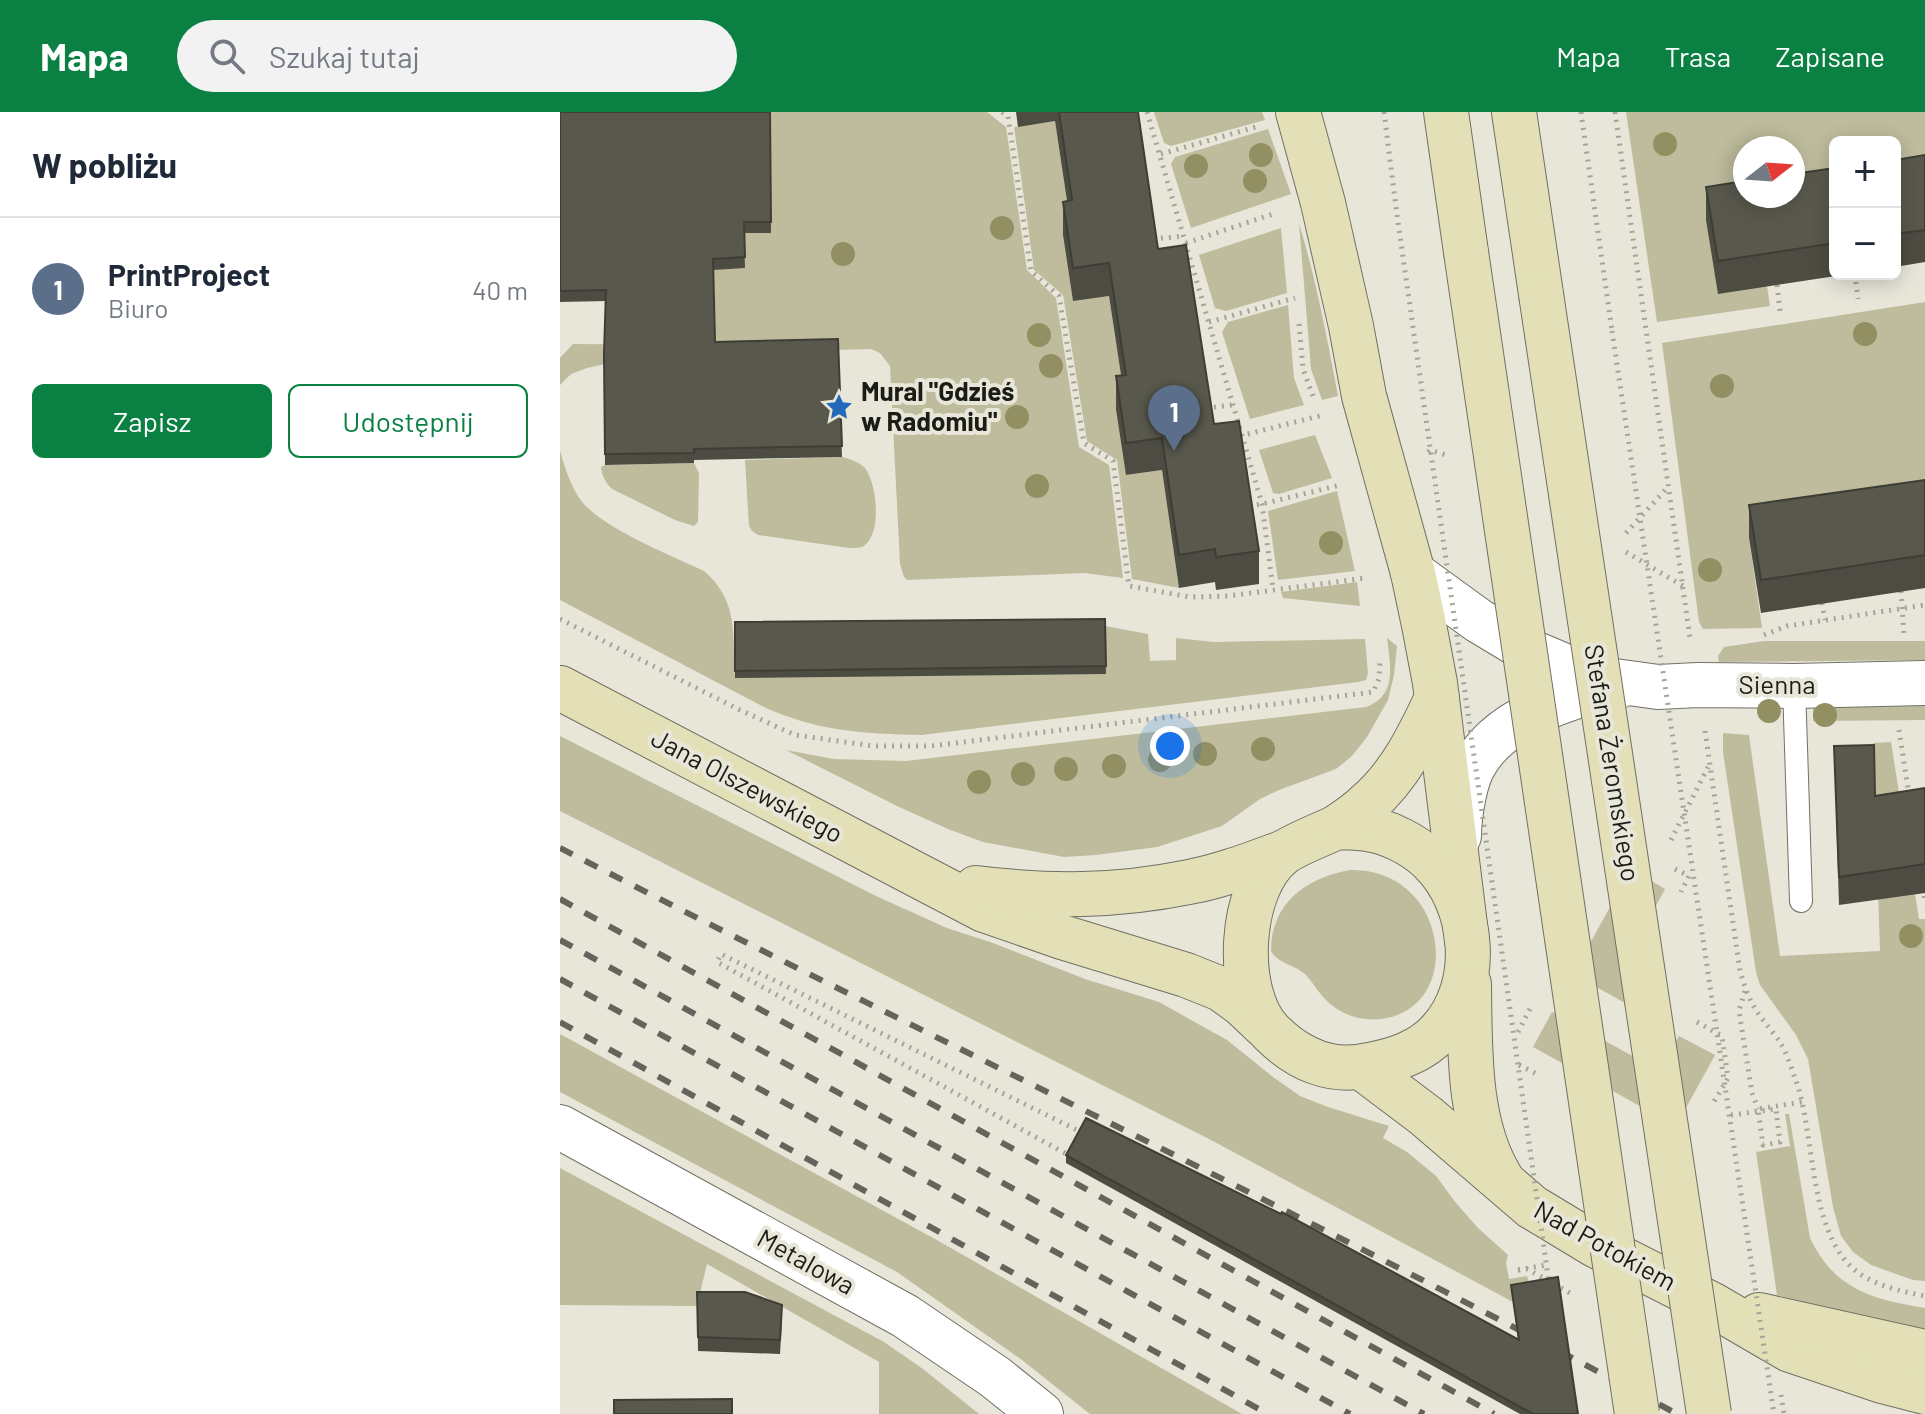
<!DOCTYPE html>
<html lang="pl">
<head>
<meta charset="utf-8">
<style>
  body { margin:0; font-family:Barlow,sans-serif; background:#f2f2f3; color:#1f2937 }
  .controls { position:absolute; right:24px; top:24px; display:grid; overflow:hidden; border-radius:12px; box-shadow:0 4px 20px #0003 }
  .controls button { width:72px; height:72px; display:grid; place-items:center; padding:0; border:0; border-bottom:2px solid #e0e1e3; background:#fff; color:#1f2937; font:40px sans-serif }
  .compass { position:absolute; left:1173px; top:24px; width:72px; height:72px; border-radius:50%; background:#fff; box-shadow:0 4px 20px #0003; rotate:73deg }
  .you { position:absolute; left:610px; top:634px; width:28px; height:28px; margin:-20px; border:6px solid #fff; border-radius:50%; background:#1a73e8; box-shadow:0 0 0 12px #1a73e833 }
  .badge { display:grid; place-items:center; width:52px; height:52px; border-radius:50%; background:#0b8043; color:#fff; font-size:26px; font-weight:700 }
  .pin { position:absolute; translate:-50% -66px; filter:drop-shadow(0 2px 4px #0008) }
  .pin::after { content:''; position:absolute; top:42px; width:28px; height:24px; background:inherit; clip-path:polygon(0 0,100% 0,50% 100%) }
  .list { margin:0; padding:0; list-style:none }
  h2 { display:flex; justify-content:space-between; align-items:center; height:104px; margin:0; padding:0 32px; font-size:34px }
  h2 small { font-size:26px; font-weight:400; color:#747a83 }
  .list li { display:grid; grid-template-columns:52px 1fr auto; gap:24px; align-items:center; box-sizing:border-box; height:144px; padding:0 32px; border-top:2px solid #e0e1e3 }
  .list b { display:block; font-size:30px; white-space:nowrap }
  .list p { margin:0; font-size:26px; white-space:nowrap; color:#747a83 }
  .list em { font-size:26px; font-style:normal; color:#747a83 }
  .actions { display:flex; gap:16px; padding:24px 32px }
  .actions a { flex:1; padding:18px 0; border:2px solid #0b8043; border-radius:12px; text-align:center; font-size:28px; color:#0b8043 }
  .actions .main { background:#0b8043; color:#fff }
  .icon { flex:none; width:44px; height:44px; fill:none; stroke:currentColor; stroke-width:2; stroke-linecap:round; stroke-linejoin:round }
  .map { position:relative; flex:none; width:1365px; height:1302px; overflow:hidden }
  header { display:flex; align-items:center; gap:48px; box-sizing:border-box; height:112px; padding:0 40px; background:#0b8043; color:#fff }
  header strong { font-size:38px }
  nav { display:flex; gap:44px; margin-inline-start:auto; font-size:28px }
  .search { width:560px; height:72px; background:#f2f2f3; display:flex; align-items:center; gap:20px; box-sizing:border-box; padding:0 28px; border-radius:44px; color:#747a83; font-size:30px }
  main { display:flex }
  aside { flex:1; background:#fff }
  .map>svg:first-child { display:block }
  .green { fill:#bebc9d; fill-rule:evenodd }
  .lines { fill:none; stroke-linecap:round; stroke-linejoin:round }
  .service-casing { stroke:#717065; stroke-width:24 }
  .minor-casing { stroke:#717065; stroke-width:46 }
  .tertiary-casing { stroke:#717065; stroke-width:46 }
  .secondary-casing { stroke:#717065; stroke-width:46 }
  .path { stroke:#a4a499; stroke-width:5; stroke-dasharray:2 6; stroke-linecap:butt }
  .service { stroke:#fff; stroke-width:22 }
  .minor { stroke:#fff; stroke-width:44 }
  .tertiary { stroke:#fff; stroke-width:44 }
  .secondary { stroke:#e3e0b7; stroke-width:44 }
  .rail { stroke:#64645c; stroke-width:6; stroke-dasharray:14 14; stroke-linecap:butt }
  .secondary-bridge-casing { stroke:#717065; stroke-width:46; stroke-linecap:butt }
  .path-bridge { stroke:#a4a499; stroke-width:5; stroke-dasharray:2 6; stroke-linecap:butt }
  .secondary-bridge { stroke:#e3e0b7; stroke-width:44 }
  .tree { fill:#928f62 }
  .wall { fill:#4c4c42 }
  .building { fill:#58584d; stroke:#3e3e36; stroke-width:2 }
  .labels { text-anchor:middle; stroke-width:8; stroke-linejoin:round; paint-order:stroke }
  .poi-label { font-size:26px; font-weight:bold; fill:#1c1c17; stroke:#e7e6d9; text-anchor:start }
  .street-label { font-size:26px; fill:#1c1c17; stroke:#e7e6d9 }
</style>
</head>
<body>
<header>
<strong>Mapa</strong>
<div class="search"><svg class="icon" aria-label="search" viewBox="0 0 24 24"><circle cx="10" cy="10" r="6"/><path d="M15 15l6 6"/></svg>Szukaj tutaj</div>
<nav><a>Mapa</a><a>Trasa</a><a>Zapisane</a></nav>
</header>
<main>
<aside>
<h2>W pobliżu<small></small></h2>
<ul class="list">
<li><span class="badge" style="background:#5c6f8a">1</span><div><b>PrintProject</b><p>Biuro</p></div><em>40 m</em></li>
</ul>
<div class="actions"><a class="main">Zapisz</a><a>Udostępnij</a></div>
</aside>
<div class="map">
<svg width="1365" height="1302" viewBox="0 0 1365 1302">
  <rect width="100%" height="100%" fill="#e7e6d9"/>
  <g class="green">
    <path d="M210 0H427L446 15 467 158 496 186 519 335 549 353 563 466 524 461 347 468 344 465 340 452 330 254 320 241 311 237 191 240 154 232 152 128Z"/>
    <path d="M594 0H702L705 8 611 34 604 31Z"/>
    <path d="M1066 0H1365V76L1335 80V30H1275V89L1207 174 1210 194 1097 210ZM1185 36H1233V84H1185Z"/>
    <path d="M495 9 512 121 503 123 513 188 549 184 566 295V363L602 358 619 476 572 467 557 348 527 329 503 183 474 158 454 15Z"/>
    <path d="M708 17 731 82 631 116 611 52 615 45Z"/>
    <path d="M739 111C756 168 767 225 778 284L762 288 751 257Z"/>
    <path d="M721 116 727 181 666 199 655 196 639 143Z"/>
    <path d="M1365 190V401L1189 426 1202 516 1143 517 1139 510 1102 231Z"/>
    <path d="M728 193 734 266 744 293 690 307 662 220 668 210Z"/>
    <path d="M13 232 133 233 27 256 11 262 0 273V246Z"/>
    <path d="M755 323 772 366 719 382 713 381 699 338Z"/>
    <path d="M0 339C5 356 11 376 23 391 47 418 110 443 144 459 180 490 172 525 175 566L545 514 588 522 590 549 616 548V526L654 530 805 527 808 561 806 568 798 570 361 623C303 622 255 619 202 594L0 488Z"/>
    <path d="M282 345C290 347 299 350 305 356 317 371 323 425 302 435 300 436 291 436 289 436L198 423 192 419 189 414 185 348Z"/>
    <path d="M134 351 139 361 138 410 134 414 115 408 52 377C45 370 42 364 41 355L45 353Z"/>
    <path d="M777 379 795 459 718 468 708 399Z"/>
    <path d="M797 470 800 494 723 486 721 480Z"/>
    <path d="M827 526 837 534 834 563 828 588 807 625 792 644 776 657 719 678 700 687 662 714 597 735 536 743 504 745 423 730 388 717 337 694 226 638 274 647 346 649 806 595C838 583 830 553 827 526Z"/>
    <path d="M1204 529H1365V548L1159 550 1158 544 1164 535Z"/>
    <path d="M1365 594V608L1253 609V595Z"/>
    <path d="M1163 621 1189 623 1220 844 1320 839 1313 631 1331 630 1359 807H1365V1169L1353 1168 1311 1153 1293 1140 1281 1124 1273 1095 1248 947 1236 923 1200 873 1196 860 1163 640Z"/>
    <path d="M0 624 316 784 387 816 433 831 525 867 599 890 667 928 713 965 740 984 768 995 829 1014 823 1026 847 1040 876 1064 896 1091 918 1116 948 1143 946 1151 949 1167 967 1164 970 1174 968 1198 651 1028 0 699Z"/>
    <path d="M1071 757 1105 777 1067 847 1083 901 1013 862Z"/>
    <path d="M790 758C890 756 906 897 821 907 802 909 784 904 769 891 760 883 754 872 746 863 735 852 719 853 711 839 711 791 746 766 790 758Z"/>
    <path d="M992 900 1100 959 1119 924 1155 943 1116 1014 973 935Z"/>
    <path d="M0 922 375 1127 682 1302H530L462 1248 337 1160 0 980Z"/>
    <path d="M1225 1002H1229L1250 1126C1275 1178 1312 1187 1365 1196V1221L1263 1197 1217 1183 1196 1040 1230 1034Z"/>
    <path d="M0 1056 324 1230 363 1257 419 1302H319V1250L147 1152 137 1194 0 1193Z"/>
  </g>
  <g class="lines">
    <g class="service-casing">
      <path id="service" d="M1234 574 1241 789"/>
    </g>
    <g class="minor-casing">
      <g id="minor">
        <path d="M853 461 919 509 969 539 1033 566 1098 575 1138 573 1234 574 1365 571"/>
        <path d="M899 724C899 706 904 674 912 657 936 607 1009 583 1059 574"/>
      </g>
    </g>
    <g class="tertiary-casing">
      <path id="tertiary" d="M0 1015 345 1204 435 1265 481 1302"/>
    </g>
    <g class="secondary-casing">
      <g id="secondary">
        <path d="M738 0 763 91 791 214 804 284 853 461 864 513 875 571 907 829"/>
        <path d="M886 0 906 140"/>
        <path d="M954 0 981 182"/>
        <path d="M0 576 424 798 502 825 626 863 661 877 683 893 704 913"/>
        <path d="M777 715C786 716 797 715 807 717 828 719 856 734 871 749 915 792 922 874 879 920 861 940 835 948 809 953 771 962 738 947 711 920 673 881 679 776 722 742 733 733 763 722 777 715Z"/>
        <path d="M777 715C787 708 798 701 807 692 840 664 859 624 877 586"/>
        <path d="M416 776C490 785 555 785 629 770 661 764 692 752 722 741"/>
        <path d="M909 872C910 934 907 1011 941 1066"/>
        <path d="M801 955 866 1004 972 1095 1035 1133 1151 1192 1230 1238 1322 1269 1365 1280"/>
        <path d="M1199 1203 1365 1240"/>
      </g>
    </g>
    <g class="path">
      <path d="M442 0 448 4 471 159 499 184 524 331 553 349 569 474 630 485 668 484 806 466"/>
      <path d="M587 0 702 392 713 477"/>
      <path d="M824 0 837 103"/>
      <path d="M1021 0 1052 219"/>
      <path d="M1055 0 1130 526"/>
      <path d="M601 42 696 15"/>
      <path d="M593 127 624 124"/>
      <path d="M626 131 716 101"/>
      <path d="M1295 162 1298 187"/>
      <path d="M1217 173 1220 199"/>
      <path d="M649 210 735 186"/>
      <path d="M739 212 743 257 753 284"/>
      <path d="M646 296 673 293"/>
      <path d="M680 324 763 303"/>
      <path d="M868 340 870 338 889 344"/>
      <path d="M689 394 702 392 780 373"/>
      <path d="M1066 421 1108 375"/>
      <path d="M1066 440 1123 474"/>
      <path d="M1341 479 1344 522"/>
      <path d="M1262 491 1265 508"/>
      <path d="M0 507 180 598 235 623 314 634H371L813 580 819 567 820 549"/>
      <path d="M1204 523 1227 514 1365 493"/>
      <path d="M1339 618 1349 683"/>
      <path d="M1145 619 1180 859C1185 877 1191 893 1203 908 1209 916 1216 924 1221 932 1227 942 1231 955 1235 966 1257 1023 1246 1135 1307 1166 1325 1176 1345 1180 1365 1184"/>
      <path d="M1111 728 1148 655"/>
      <path d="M1115 757 1129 764 1121 780"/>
      <path d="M1363 776 1365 791"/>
      <path d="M1185 879 1179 899 1192 981 1198 997"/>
      <path d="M1137 910 1162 924 1168 966 1152 993"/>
      <path d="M958 920 970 897"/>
      <path d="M959 953 979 963"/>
      <path d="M1217 1006 1220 1030 1203 1033 1198 997 1242 990"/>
      <path d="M512 1045 157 850 161 842 523 1021"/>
      <path d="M958 1158 967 1157 1010 1181"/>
      <path d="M1221 1283 1224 1302"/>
    </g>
    <use href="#service" class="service"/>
    <use href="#minor" class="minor"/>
    <use href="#tertiary" class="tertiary"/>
    <use href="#secondary" class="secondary"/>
    <g class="rail">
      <path d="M0 736C371 927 750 1103 1117 1302"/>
      <path d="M0 787 934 1302"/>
      <path d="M0 828 864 1302"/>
      <path d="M0 867 790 1302"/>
      <path d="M0 910 708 1302"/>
    </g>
    <g class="secondary-bridge-casing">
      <g id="secondary-bridge">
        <path d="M906 140 1077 1302"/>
        <path d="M981 182 1149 1302"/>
      </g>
    </g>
    <g class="path-bridge">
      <path d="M837 103 989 1171"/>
      <path d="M1052 219 1214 1302"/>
      <path d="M1171 1003 1216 997 1217 1006"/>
      <path d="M958 1158 986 1153"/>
    </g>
    <use href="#secondary-bridge" class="secondary-bridge"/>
  </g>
  <g class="tree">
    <circle cx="1105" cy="32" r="12"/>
    <circle cx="701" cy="43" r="12"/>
    <circle cx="636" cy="54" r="12"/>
    <circle cx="695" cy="69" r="12"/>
    <circle cx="442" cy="116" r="12"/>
    <circle cx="283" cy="142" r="12"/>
    <circle cx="1305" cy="222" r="12"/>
    <circle cx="479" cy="223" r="12"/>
    <circle cx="491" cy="254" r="12"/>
    <circle cx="1162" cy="274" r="12"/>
    <circle cx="457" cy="305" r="12"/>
    <circle cx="477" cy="374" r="12"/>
    <circle cx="771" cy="431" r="12"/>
    <circle cx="1150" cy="458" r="12"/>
    <circle cx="1209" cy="599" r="12"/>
    <circle cx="1265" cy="603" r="12"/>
    <circle cx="703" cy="637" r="12"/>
    <circle cx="645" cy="642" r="12"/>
    <circle cx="600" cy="648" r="12"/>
    <circle cx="554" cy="654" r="12"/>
    <circle cx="506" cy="657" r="12"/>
    <circle cx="463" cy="662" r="12"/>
    <circle cx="419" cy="670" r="12"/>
    <circle cx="1351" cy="824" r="12"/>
  </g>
  <g class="wall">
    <path d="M0 0H210L211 121H184L185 156 153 158 155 230 278 227 282 345 134 348V351L45 353 44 242 46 189 0 190Z"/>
    <path d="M456 0H578L598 137 654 312 699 439V472L656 478 655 470 619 476 602 358 566 363 556 297V264L561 263 549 184 513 189 503 123V90L507 89 495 9 458 15Z"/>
    <path d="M1365 43V150L1335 155V48Z"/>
    <path d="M1275 56V162H1289L1158 182 1146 108V75Z"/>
    <path d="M1365 368V476L1201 501 1189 426V393Z"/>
    <path d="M545 507 546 562 175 566V510Z"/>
    <path d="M1274 634 1315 684 1365 676V781L1279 793Z"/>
    <path d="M506 1043 958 1227 951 1173 1018 1302H960L506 1051Z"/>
    <path d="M137 1180 222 1208 220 1242 138 1239Z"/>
  </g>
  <g class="building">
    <path d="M0 0H210L211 110H184L185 145 153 147 155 230 278 227 282 334 134 337V341L45 342 44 242 46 178 0 179Z"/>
    <path d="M499 0H578L598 137 626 133 654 312 679 309 699 439 656 445 655 437 619 443 602 326 566 331 556 264 566 263 549 151 513 156 503 90 512 88Z"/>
    <path d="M1365 43V118L1335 122V48Z"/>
    <path d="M1275 56V131L1158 149 1146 75 1185 69V84H1233V62Z"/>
    <path d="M1365 368V443L1201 468 1189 393Z"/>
    <path d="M545 507 546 554 175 559V510Z"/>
    <path d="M1314 633 1315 684 1365 676V752L1279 765 1274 634Z"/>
    <path d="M526 1006 721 1102 722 1100 959 1228 951 1173 998 1165 1018 1302H973L506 1043Z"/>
    <path d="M137 1180H185L222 1193 220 1228 138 1225Z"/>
    <path d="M172 1287V1302H54V1288Z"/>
  </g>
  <defs>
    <g id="sight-bare" transform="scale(2.16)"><path d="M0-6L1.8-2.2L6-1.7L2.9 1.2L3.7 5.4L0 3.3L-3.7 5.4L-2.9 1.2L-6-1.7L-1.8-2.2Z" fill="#2169b9" stroke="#e7e6d9" stroke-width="2.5" paint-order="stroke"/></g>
  </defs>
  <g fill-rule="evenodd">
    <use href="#sight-bare" x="279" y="295"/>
  </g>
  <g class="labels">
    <g class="poi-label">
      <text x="301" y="289">Mural "Gdzieś<tspan x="301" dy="30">w Radomiu"</tspan></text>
    </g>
    <g class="street-label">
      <text x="1217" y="582">Sienna</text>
      <text transform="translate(1052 651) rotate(81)" y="9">Stefana Żeromskiego</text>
      <text transform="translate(187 674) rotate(28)" y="9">Jana Olszewskiego</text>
      <text transform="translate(1045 1134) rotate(29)" y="9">Nad Potokiem</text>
      <text transform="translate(246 1150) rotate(29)" y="9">Metalowa</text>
    </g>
  </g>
</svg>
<div class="controls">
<button>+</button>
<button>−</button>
</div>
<svg class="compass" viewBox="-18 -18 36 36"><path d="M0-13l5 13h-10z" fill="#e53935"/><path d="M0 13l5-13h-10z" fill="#747a83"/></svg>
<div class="you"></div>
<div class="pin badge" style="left:614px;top:339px;background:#5c6f8a">1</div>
</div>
</main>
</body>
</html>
